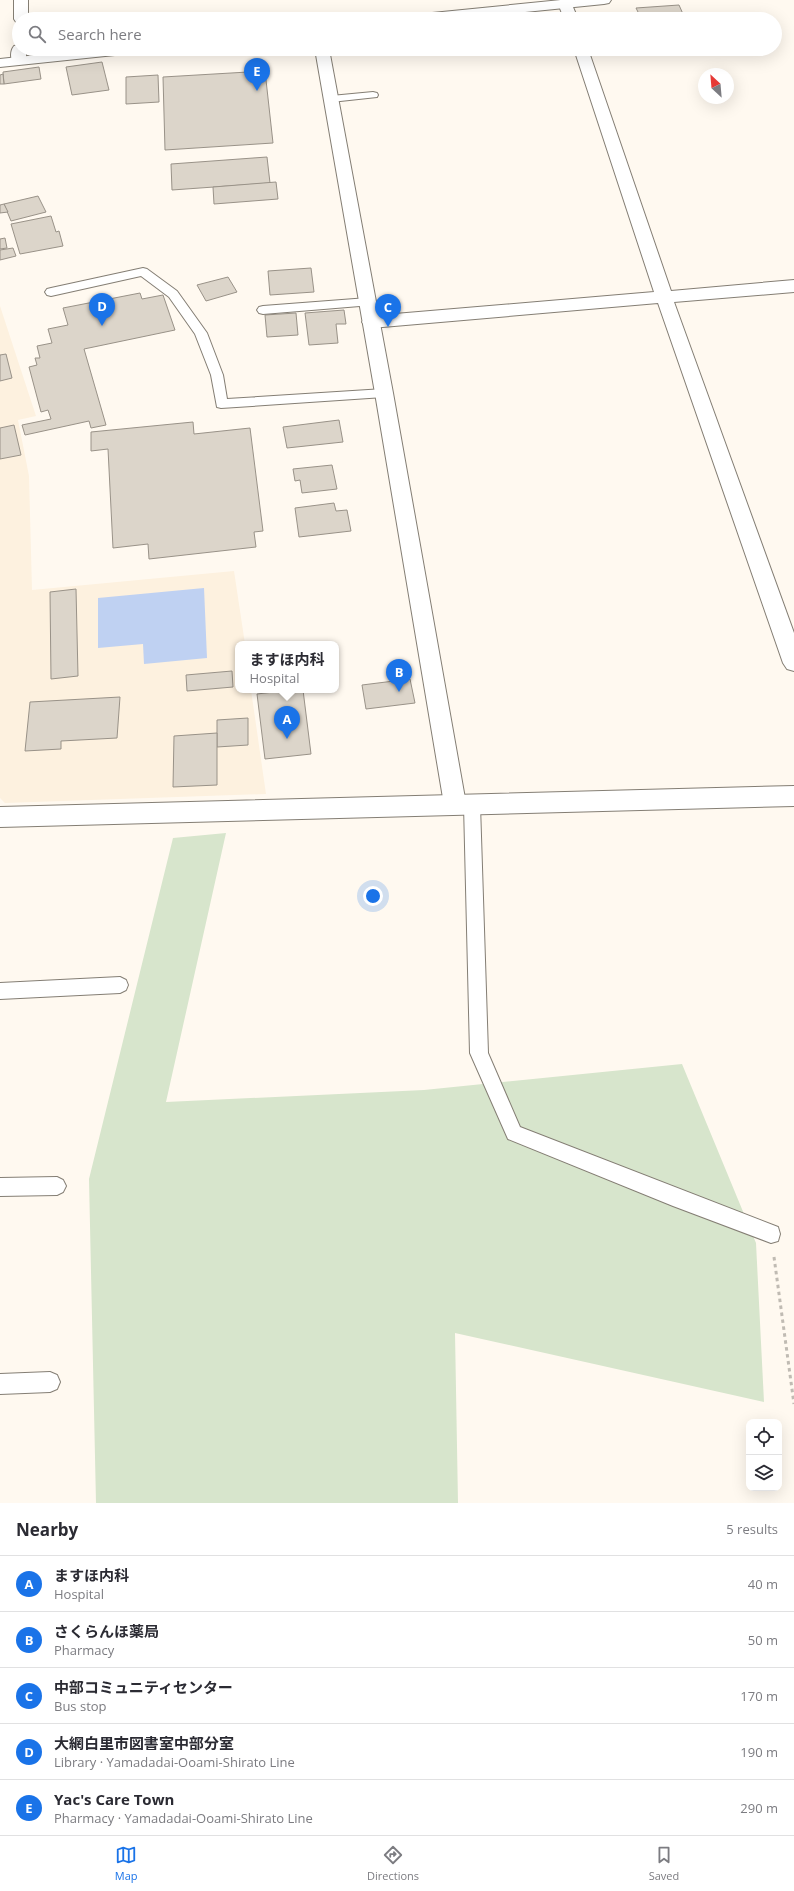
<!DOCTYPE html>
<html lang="en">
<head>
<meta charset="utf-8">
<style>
  body { margin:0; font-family:"Open Sans","Noto Sans JP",sans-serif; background:#f7f7f7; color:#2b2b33 }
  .controls { position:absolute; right:12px; bottom:12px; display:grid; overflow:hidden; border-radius:8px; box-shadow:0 4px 16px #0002 }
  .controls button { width:36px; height:36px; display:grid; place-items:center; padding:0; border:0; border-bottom:1px solid #e1e1e2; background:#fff; color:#2b2b33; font:20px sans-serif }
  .compass { position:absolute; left:698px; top:68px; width:36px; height:36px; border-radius:50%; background:#fff; box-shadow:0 4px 16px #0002; rotate:334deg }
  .you { position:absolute; left:373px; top:896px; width:14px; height:14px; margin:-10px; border:3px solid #fff; border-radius:50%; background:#1a73e8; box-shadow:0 0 0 6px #1a73e833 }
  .badge { display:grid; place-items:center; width:26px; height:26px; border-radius:50%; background:#1a73e8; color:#fff; font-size:13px; font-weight:700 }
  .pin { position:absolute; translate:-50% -33px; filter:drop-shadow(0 1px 2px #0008) }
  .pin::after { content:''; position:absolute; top:21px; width:14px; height:12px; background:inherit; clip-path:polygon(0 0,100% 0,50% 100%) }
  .popup { position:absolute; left:235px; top:641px; width:104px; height:52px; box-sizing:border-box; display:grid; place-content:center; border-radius:8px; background:#fff; filter:drop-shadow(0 1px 3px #0005); font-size:13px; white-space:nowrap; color:#7c7c81 }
  .popup b { font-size:15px; color:#2b2b33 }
  .popup::after { content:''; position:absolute; left:50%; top:100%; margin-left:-8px; border:8px solid transparent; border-top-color:#fff }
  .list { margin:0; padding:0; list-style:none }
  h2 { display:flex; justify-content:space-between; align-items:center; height:52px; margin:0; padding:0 16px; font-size:17px }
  h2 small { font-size:13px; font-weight:400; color:#7c7c81 }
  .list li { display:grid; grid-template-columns:26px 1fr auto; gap:12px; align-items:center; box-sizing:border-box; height:56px; padding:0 16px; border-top:1px solid #e1e1e2 }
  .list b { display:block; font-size:15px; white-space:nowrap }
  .list p { margin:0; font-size:13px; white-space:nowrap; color:#7c7c81 }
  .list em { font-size:13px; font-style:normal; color:#7c7c81 }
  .icon { flex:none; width:22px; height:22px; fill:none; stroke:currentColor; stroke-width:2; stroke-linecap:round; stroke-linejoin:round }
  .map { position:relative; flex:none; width:794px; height:1503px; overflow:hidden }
  .search { position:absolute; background:#fff; box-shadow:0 4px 16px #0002; left:12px; right:12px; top:12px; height:44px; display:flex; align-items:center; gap:10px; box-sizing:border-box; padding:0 14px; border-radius:22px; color:#7c7c81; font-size:15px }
  .sheet { height:332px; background:#fff }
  nav { display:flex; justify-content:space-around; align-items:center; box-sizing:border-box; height:56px; border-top:1px solid #e1e1e2; background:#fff; font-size:11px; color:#7c7c81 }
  nav a { display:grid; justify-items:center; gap:2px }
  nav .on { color:#1a73e8 }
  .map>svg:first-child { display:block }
  .built { fill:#fdf1df }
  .green { fill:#d7e5cc }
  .water { fill:#bfd1f2 }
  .building { fill:#dcd5ca; stroke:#999288 }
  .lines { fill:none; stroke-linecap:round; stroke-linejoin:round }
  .lane-casing { stroke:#847e74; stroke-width:2 }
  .street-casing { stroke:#847e74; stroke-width:2 }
  .secondary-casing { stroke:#847e74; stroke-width:2 }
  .primary-casing { stroke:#847e74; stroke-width:2 }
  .path { stroke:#c0bbb3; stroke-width:3; stroke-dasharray:3.5 3.5; stroke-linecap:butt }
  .lane { fill:#fff; fill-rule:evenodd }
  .street { fill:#fff; fill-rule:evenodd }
  .secondary { fill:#fff; fill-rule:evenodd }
  .primary { fill:#fff; fill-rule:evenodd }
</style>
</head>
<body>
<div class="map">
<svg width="794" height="1503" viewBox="0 0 794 1503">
  <rect width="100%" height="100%" fill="#fff9f0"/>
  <path class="built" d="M0 306 36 416 18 420 29 476 32 590 234 571 245 644H238V690H251L266 794 5 803 0 798Z"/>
  <path class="green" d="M226 833 166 1102 424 1090 682 1064 756 1243 764 1402 455 1333 458 1503H96L89 1179 173 838Z"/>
  <path class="water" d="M204 588 207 658 144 664 143 644 98 648V598Z"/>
  <g class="building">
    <path d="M679 5 683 14 641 18 636 8Z"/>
    <path d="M697 13 699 19 641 18 683 14Z"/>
    <path d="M102 62 109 90 72 95 66 67Z"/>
    <path d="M39 67 41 79 4 84 3 72Z"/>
    <path d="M265 71 273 143 165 150 163 77Z"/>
    <path d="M3 74 4 84H0V75Z"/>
    <path d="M158 75 159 102 126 104V77Z"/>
    <path d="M267 157 270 183 172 190 171 164Z"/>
    <path d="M276 182 278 199 214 204 213 187Z"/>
    <path d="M38 196 46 212 11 221 4 204Z"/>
    <path d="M4 204 8 212 0 213V205Z"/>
    <path d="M51 216 56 232 59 231 63 246 20 254 11 224Z"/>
    <path d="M5 238 7 248 0 249V239Z"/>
    <path d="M13 248 16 256 0 260V250Z"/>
    <path d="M311 268 314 292 270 295 268 271Z"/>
    <path d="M228 277 237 292 206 301 197 285Z"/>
    <path d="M140 293 142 299 163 295 175 330 84 349 106 425 91 428 89 421 25 435 22 425 51 419 48 410 41 412 29 367 37 365 35 358H40L37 346 52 343 48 329 68 325 63 308Z"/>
    <path d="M344 310 346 324H336L338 343 309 345 305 313Z"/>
    <path d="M296 313 298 335 267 337 265 315Z"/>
    <path d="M6 354 12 378 0 381V355Z"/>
    <path d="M339 420 343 442 287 448 283 427Z"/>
    <path d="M193 422 194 434 250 428 263 531 254 532 256 547 149 559 148 544 113 548 108 449 91 451V432Z"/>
    <path d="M14 425 21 455 0 459V428Z"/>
    <path d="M332 465 337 489 302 493 300 480 295 481 293 469Z"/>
    <path d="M334 503 336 511 347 510 351 531 299 537 295 508Z"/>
    <path d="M76 589 78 676 51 679 50 592Z"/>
    <path d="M232 671 233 687 187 691 186 675Z"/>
    <path d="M410 679 415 703 366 709 362 685Z"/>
    <path d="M290 690H303L311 754 265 759 257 694Z"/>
    <path d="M120 697 117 738 61 741V749L25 751 30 702Z"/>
    <path d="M248 718V745L217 747V720Z"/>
    <path d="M217 733V785L173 787 174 736Z"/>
  </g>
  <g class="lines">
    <g class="lane-casing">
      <g id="lane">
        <path d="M373 92 377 93 378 95 377 97 331 102 326 99 331 96Z"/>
        <path d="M143 268 147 269 177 291 207 333 223 375 227 399 384 389 388 390 390 393 388 396 384 397 221 408 217 407 211 375 195 334 169 297 141 276 51 296 47 295 45 292 47 289 51 288Z"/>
        <path d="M368 298 372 299 374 302 372 305 263 314 259 313 257 310 259 307 263 306Z"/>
        <path d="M472 798 477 800 480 805 488 1053 520 1127 778 1227 780 1234 778 1241 771 1243 673 1206 508 1139 470 1053 464 805 467 800Z"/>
        <path d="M120 977 126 980 128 985 126 990 120 993 0 999V983Z"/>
        <path d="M57 1177 63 1180 66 1186 63 1192 57 1195 0 1196V1178Z"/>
        <path d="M50 1372 57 1375 60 1382 57 1389 50 1392 0 1394V1374Z"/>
      </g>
    </g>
    <g class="street-casing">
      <g id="street">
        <path d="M560 0H570L578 19H564L558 3Z"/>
        <path d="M574 49H588L671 291 794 280V292L674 302 794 633V671L787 669 783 663 658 303 371 328 365 326 362 322 365 318 371 316 654 292Z"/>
        <path d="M794 786V806L0 827V807Z"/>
      </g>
    </g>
    <g class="secondary-casing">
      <g id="secondary">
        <path d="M14 0H28V19H19V23L16 22 14 19Z"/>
        <path d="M19 45V49H26V61L24 64H14C10 59 10 51 14 46Z"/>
        <path d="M315 49H329L393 393 466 804 463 811 455 814 447 811 444 804 375 393Z"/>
      </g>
    </g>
    <g class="primary-casing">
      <g id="primary">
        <path d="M561 0H611L609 3 604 4 456 19H405L407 16 412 15Z"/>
        <path d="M92 49H141L139 52 134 53 0 67V59Z"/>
      </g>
    </g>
    <path class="path" d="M774 1257 794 1404"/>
    <use href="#lane" class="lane"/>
    <use href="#street" class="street"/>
    <use href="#secondary" class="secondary"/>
    <use href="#primary" class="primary"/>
  </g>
</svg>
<div class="controls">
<button><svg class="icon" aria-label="locate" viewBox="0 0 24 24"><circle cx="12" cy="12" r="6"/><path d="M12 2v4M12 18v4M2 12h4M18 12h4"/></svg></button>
<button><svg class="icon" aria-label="layers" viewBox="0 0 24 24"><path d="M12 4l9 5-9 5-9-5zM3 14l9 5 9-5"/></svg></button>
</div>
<svg class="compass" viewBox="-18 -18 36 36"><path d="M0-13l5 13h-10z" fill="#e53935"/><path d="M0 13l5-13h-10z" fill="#7c7c81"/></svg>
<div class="you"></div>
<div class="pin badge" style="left:287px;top:739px">A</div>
<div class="popup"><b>ますほ内科</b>Hospital</div>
<div class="pin badge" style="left:399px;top:692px">B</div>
<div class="pin badge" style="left:388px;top:327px">C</div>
<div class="pin badge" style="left:102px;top:326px">D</div>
<div class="pin badge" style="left:257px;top:91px">E</div>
<div class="search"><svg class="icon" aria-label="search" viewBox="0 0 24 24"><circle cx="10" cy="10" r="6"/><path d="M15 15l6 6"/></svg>Search here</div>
</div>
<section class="sheet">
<h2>Nearby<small>5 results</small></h2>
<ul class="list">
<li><span class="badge">A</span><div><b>ますほ内科</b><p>Hospital</p></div><em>40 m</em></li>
<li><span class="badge">B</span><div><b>さくらんほ薬局</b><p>Pharmacy</p></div><em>50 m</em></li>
<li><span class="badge">C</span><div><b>中部コミュニティセンター</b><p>Bus stop</p></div><em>170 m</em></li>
<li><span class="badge">D</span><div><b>大網白里市図書室中部分室</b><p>Library · Yamadadai-Ooami-Shirato Line</p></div><em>190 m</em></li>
<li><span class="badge">E</span><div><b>Yac's Care Town</b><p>Pharmacy · Yamadadai-Ooami-Shirato Line</p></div><em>290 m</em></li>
</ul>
</section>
<nav>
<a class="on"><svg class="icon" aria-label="map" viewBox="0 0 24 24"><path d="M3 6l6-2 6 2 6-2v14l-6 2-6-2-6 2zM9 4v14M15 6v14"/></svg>Map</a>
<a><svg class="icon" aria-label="directions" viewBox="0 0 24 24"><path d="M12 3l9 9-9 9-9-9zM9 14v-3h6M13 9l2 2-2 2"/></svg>Directions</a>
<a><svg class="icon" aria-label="saved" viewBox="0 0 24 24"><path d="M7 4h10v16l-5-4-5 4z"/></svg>Saved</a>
</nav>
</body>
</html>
